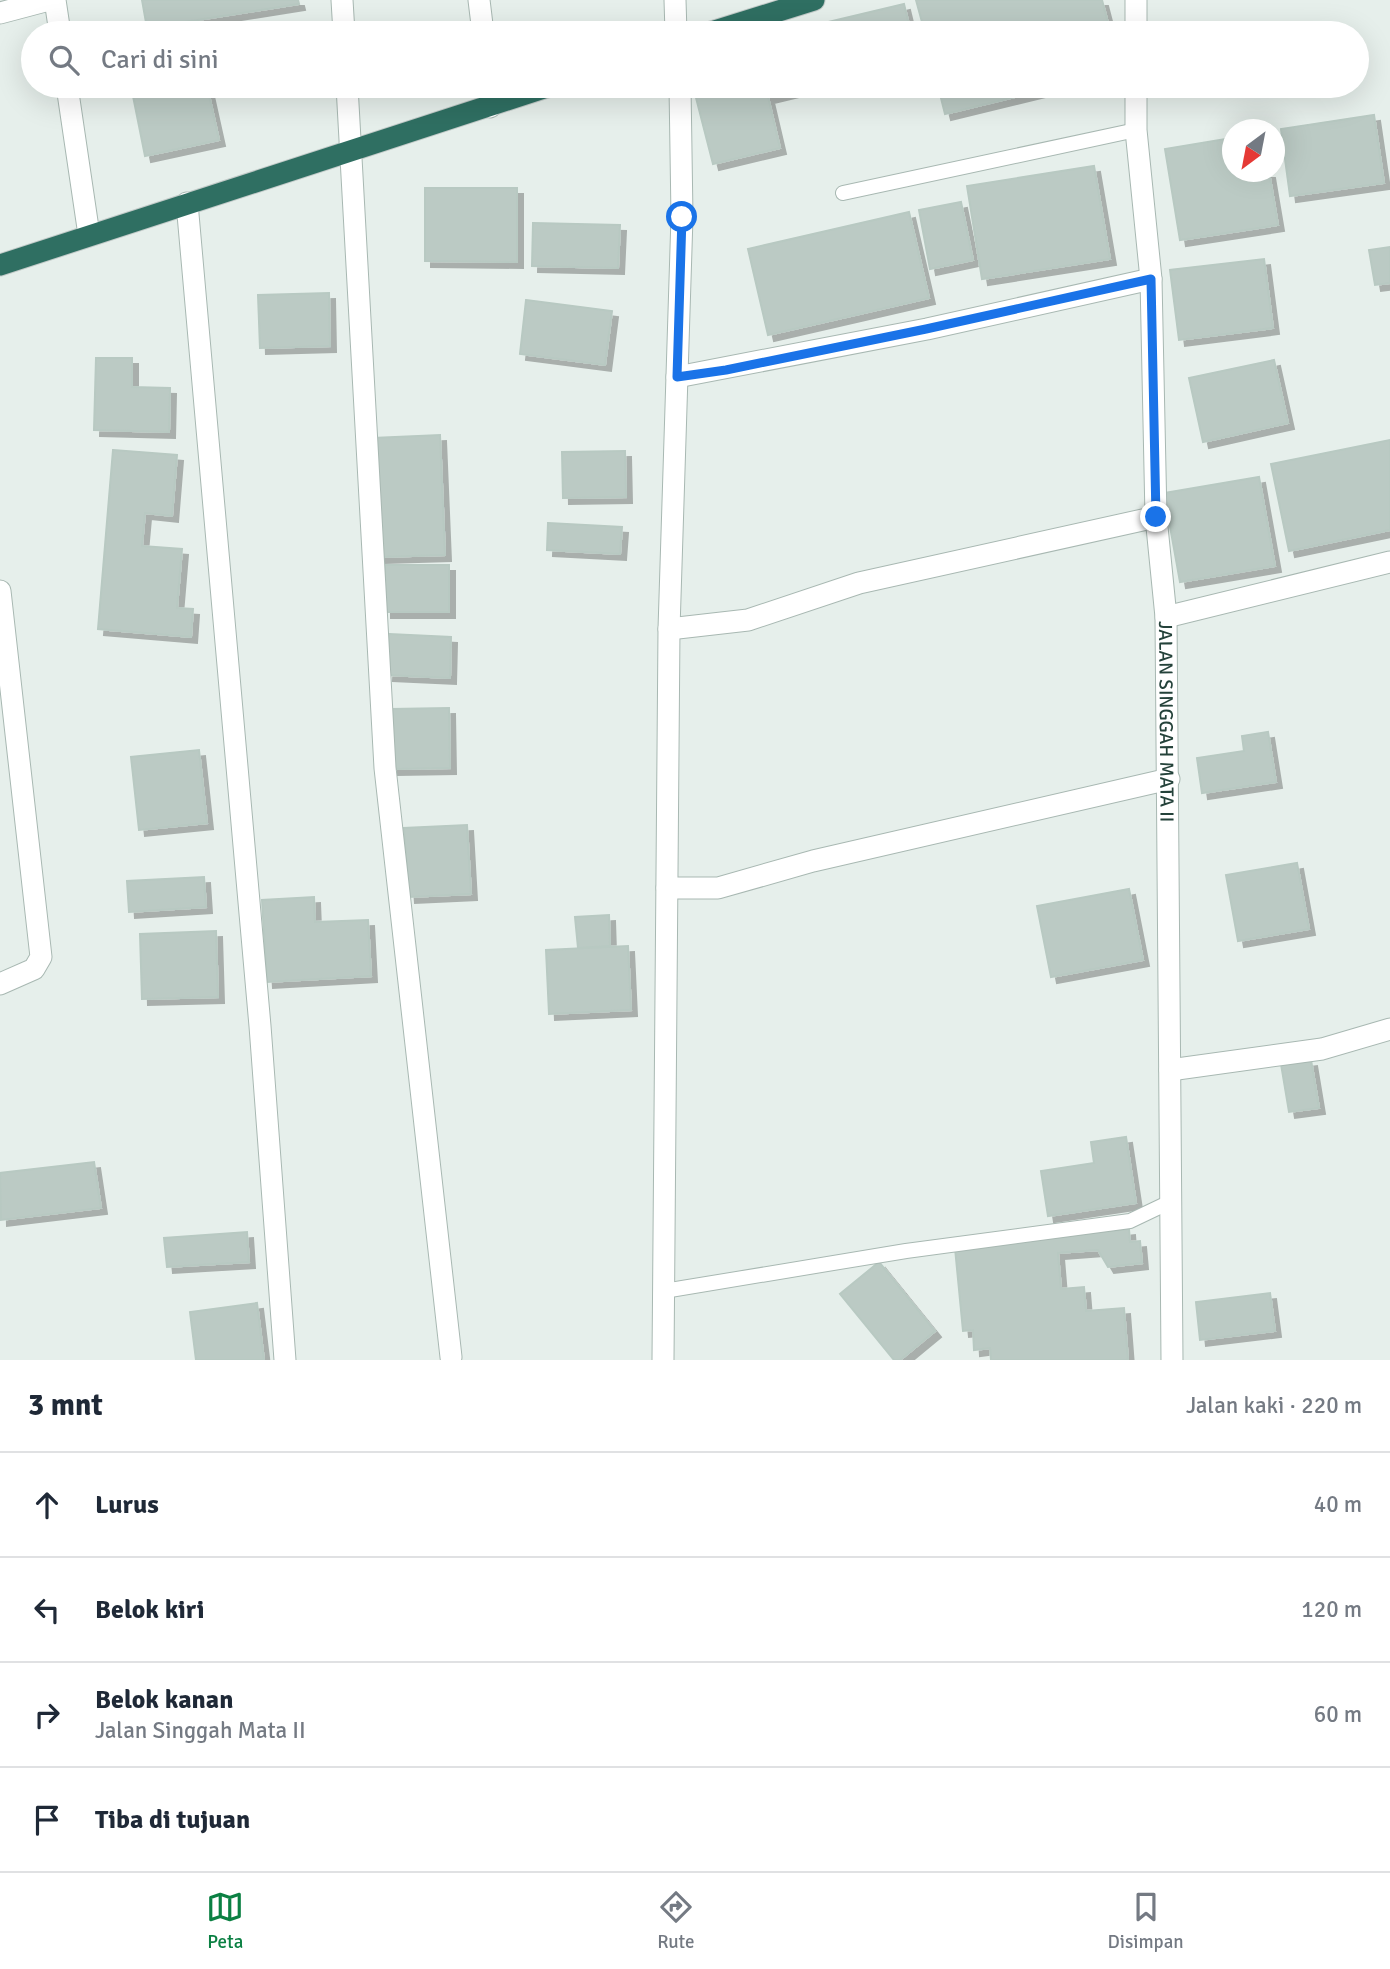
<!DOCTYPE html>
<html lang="id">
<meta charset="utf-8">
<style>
:root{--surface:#fff;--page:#f6f6f7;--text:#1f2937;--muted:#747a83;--line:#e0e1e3;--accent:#0b8043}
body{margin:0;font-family:Signika,sans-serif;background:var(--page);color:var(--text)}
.compass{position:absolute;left:1222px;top:119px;width:63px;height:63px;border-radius:50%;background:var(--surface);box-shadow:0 7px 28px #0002;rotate:212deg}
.stop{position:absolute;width:21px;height:21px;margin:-16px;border:5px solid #1a73e8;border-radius:50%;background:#fff}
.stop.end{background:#1a73e8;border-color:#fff;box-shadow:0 2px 7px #0008}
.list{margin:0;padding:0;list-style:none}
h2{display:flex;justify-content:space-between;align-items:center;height:91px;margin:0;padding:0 28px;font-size:30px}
h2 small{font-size:23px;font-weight:400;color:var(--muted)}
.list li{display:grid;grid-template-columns:46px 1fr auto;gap:21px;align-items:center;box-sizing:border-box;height:105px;padding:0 28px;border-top:2px solid var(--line)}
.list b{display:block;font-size:26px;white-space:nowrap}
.list p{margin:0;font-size:23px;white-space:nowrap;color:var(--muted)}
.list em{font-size:23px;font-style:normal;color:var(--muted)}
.icon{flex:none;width:38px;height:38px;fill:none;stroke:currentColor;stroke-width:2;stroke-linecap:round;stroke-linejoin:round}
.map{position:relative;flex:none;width:1390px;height:1360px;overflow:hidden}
.search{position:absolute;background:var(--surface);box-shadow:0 7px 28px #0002;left:21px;right:21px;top:21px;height:77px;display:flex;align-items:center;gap:18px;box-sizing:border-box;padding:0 24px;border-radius:38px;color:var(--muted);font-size:26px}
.sheet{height:511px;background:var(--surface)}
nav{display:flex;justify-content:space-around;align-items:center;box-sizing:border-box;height:98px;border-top:2px solid var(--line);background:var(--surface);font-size:19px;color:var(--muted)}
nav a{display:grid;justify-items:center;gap:4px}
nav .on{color:var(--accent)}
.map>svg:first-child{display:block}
</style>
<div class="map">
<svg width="1390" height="1360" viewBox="0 0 1390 1360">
<defs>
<filter id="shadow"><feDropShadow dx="6" dy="6" stdDeviation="0" flood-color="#0004"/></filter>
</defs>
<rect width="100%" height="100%" fill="#e6efeb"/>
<path fill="#bbcac4" stroke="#b8c9c2" stroke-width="2" filter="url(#shadow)" d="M142,0H298L299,4L147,28Z
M916,0H1102L1108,23L1078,30L1079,33H925Z
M904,4L911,33H782Z
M131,86H207L219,140L145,156Z
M693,86H814L768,97L780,148L713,164Z
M938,86H1060L945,114Z
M1374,115L1384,183L1290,196L1281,129Z
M1232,138V172H1269L1278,225L1180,240L1165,149Z
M1094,166L1110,259L982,279L967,186Z
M425,188H517V262L425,261Z
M961,202L973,260L930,269L919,210Z
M909,212L929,298L768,335L748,249Z
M533,223L620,225L618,268L532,266Z
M1390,247V283L1375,285L1369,250Z
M1264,259L1273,328L1179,340L1170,270Z
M329,293L330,346L260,348L258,295Z
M526,300L612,311L605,365L520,354Z
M96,358H132V387L170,388L169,432L94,430Z
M1274,360L1288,423L1203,442L1189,378Z
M440,435L445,555L379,557L373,438Z
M1390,440V530L1289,551L1271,464Z
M113,450L177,455L172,516L145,513L142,546L182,549L177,608L193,609L191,637L98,629Z
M625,451L626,497L563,498L562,452Z
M1259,477L1275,566L1180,582L1164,493Z
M548,523L622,527L620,554L547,550Z
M385,565H449V612H385Z
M389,634L451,637L450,678L387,675Z
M449,708L450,768L392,769L391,709Z
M1268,732L1276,782L1202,793L1197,758L1244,751L1242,736Z
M199,750L207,823L139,830L131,757Z
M467,825L471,894L409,897L404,828Z
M1297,863L1309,929L1238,941L1226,875Z
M204,877L206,907L129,912L127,881Z
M1129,889L1143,960L1051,977L1037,906Z
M314,897L315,922L368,920L371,976L267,982L262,900Z
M609,915L610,946L578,948L575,917Z
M216,931L218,997L142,999L140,934Z
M628,946L631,1010L549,1014L546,950Z
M1311,1060L1319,1108L1289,1112L1281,1064Z
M1126,1137L1136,1203L1048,1216L1041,1171L1094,1163L1091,1142Z
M94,1162L101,1208L1,1220L0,1173Z
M1129,1229L1130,1242L1140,1241L1142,1263L1108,1267L1098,1250L1058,1253L1061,1289L1084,1287L1086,1311L1124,1308L1128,1360H991L990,1348L974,1350L973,1330L963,1331L955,1248Z
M247,1232L249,1262L167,1267L164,1238Z
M879,1262L935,1331L900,1360H894L840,1294Z
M1270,1293L1275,1331L1200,1340L1196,1302Z
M257,1303L264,1360H196L190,1312Z"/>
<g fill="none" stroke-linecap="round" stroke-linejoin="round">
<g stroke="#a8b8b2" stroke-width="16">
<path id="lane" d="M843,193L1136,130
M664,1291L906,1251L1130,1221L1172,1201"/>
</g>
<g stroke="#a8b8b2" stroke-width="23">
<g id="street">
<path d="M55,0L60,33"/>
<path d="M342,0L344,33"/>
<path d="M479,0L483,33"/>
<path d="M675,0L676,33"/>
<path d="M1136,0V33"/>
<path d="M0,13L49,0"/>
<path d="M67,86L89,235"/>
<path d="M347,86L385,768L451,1357"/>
<path d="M488,86L490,107"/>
<path id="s1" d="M1136,86V130L1151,279L1156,517L1166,617L1172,1360"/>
<path d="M187,203L260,1026L285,1360"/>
<path d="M677,377L927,329L1151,279"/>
<path d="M0,591L41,957L34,969L0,984"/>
<path d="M1166,617L1390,562"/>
<path d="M669,629L748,620L859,583L1156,517"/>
<path d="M667,888H718L813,861L1169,779"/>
<path d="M1170,1070L1322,1049L1390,1029"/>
<path d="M663,1360L669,629L682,217L680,86"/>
</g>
</g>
<g stroke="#c2cac8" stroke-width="23">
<path id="highway" d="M708,33L814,0
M0,265L550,86"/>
</g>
<use href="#lane" stroke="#fff" stroke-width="14"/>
<use href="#street" stroke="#fff" stroke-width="21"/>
<use href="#highway" stroke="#2f6f62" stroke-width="21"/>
</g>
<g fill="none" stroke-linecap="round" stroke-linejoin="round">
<path stroke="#1a73e8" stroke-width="9" d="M682,217L677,377L726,370L926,329L1151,279L1156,517"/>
</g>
<g text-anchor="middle" stroke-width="5" stroke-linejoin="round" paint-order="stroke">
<g font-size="19" fill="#24423a" stroke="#f7fbf9">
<text dy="7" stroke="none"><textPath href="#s1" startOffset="637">JALAN SINGGAH MATA II</textPath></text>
</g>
</g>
</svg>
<svg class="compass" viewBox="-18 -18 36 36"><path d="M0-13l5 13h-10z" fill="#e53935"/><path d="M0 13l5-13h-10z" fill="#747a83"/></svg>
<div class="stop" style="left:682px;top:217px"></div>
<div class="stop end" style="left:1156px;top:517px"></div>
<div class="search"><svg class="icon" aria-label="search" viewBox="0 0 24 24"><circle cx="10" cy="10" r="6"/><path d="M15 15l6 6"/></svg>Cari di sini</div>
</div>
<section class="sheet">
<h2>3 mnt<small>Jalan kaki · 220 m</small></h2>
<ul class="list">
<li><svg class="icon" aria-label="ahead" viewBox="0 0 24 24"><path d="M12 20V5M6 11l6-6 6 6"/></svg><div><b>Lurus</b></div><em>40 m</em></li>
<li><svg class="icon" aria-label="left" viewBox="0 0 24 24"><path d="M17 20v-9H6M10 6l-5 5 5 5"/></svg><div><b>Belok kiri</b></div><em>120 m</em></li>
<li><svg class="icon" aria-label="right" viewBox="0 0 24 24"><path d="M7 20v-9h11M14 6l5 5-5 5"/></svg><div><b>Belok kanan</b><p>Jalan Singgah Mata II</p></div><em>60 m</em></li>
<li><svg class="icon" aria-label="arrive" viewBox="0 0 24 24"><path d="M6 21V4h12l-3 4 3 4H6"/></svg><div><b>Tiba di tujuan</b></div></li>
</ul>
</section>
<nav>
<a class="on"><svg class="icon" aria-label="map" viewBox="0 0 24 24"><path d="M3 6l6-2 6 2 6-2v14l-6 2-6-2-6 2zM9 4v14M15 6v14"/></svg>Peta</a>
<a><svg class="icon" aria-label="directions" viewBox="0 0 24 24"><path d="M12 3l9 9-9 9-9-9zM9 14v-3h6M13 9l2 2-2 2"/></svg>Rute</a>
<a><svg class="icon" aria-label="saved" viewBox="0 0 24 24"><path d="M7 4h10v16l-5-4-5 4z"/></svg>Disimpan</a>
</nav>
